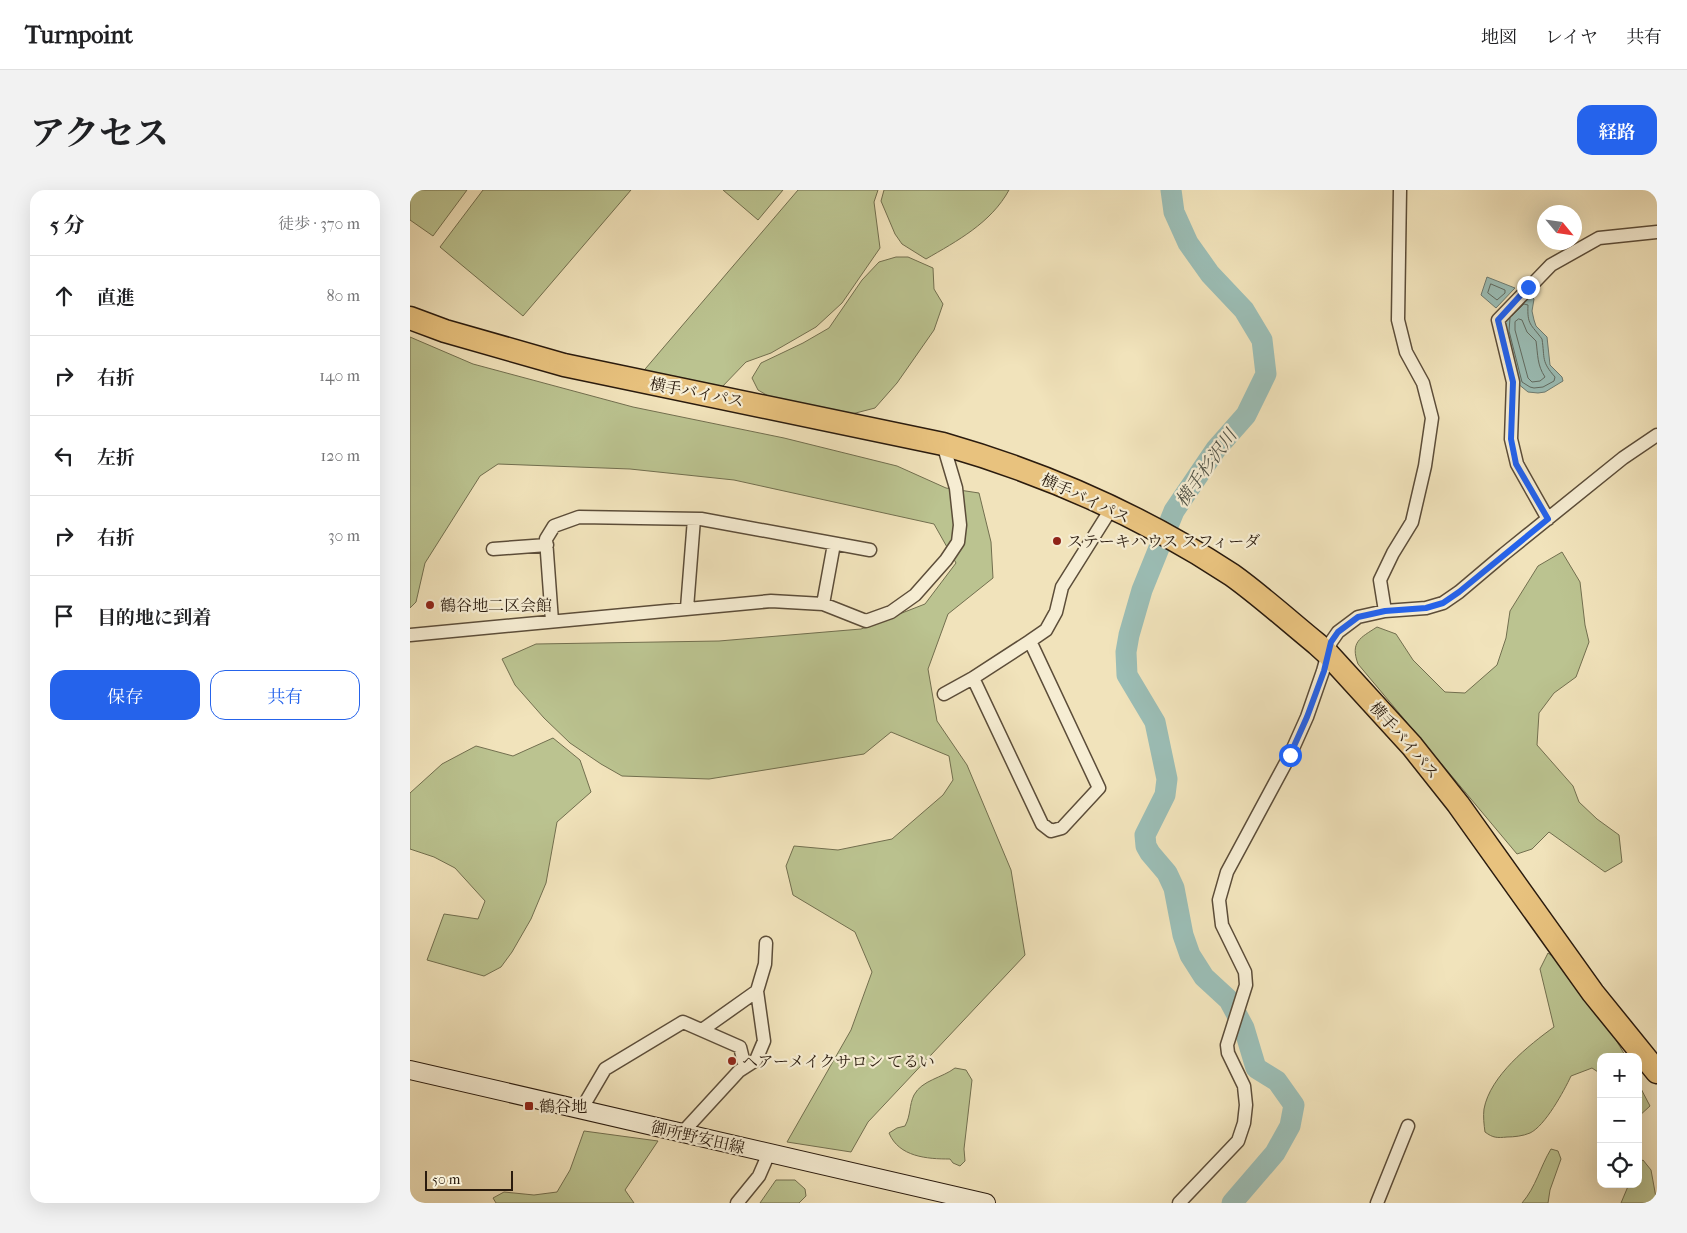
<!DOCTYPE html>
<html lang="ja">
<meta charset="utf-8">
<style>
:root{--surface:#fff;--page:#f2f2f2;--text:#202124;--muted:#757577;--line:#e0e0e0;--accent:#2563eb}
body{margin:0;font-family:"IM FELL French Canon","Noto Serif JP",serif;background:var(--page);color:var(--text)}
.controls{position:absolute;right:15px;bottom:15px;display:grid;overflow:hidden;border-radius:10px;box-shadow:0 5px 20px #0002}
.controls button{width:45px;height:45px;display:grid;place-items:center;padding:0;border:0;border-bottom:1px solid var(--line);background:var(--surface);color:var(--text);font:25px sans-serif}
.compass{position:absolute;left:1127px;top:15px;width:45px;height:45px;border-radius:50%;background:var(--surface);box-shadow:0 5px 20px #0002;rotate:119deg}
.scale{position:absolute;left:15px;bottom:12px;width:88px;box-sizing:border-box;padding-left:5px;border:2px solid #2a1b0e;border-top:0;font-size:14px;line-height:18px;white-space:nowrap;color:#2a1b0e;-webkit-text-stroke:4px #f6edd3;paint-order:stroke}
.stop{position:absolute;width:15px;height:15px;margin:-11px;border:4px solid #2563eb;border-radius:50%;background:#fff}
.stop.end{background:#2563eb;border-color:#fff;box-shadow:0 1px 5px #0008}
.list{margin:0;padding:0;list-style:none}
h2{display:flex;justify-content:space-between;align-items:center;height:65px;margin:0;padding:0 20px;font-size:21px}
h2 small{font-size:16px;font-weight:400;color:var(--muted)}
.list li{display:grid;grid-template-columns:32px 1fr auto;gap:15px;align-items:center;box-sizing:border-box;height:80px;padding:0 20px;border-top:1px solid var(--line)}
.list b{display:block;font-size:19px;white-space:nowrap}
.list em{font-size:16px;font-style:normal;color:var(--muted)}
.actions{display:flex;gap:10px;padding:15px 20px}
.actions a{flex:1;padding:11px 0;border:1px solid var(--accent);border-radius:15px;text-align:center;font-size:18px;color:var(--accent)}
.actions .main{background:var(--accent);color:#fff}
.icon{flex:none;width:28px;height:28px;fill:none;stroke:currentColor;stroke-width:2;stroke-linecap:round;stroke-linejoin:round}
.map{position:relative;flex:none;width:1247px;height:1013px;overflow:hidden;border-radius:15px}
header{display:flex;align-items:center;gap:30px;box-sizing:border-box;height:70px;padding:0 25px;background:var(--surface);border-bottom:1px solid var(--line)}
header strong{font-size:24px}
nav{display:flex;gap:28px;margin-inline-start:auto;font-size:18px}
.intro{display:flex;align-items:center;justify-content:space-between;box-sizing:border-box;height:120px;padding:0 30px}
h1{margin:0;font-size:35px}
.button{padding:12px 22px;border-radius:15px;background:var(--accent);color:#fff;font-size:18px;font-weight:700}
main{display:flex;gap:30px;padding:0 30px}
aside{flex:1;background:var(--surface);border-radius:15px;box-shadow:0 5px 20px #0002}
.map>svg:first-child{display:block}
</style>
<header>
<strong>Turnpoint</strong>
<nav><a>地図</a><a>レイヤ</a><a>共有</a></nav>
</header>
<div class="intro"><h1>アクセス</h1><a class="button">経路</a></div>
<main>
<aside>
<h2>5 分<small>徒歩 · 370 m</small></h2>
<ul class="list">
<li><svg class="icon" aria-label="ahead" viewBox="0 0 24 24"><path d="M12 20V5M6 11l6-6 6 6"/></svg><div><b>直進</b></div><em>80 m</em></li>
<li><svg class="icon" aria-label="right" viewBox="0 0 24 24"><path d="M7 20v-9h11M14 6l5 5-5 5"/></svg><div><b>右折</b></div><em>140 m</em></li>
<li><svg class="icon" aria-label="left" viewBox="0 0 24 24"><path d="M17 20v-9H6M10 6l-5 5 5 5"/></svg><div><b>左折</b></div><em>120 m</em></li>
<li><svg class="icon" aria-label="right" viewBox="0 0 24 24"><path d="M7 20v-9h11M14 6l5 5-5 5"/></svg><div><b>右折</b></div><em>30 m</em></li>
<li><svg class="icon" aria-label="arrive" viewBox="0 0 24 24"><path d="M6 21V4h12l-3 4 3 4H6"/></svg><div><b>目的地に到着</b></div></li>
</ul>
<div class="actions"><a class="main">保存</a><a>共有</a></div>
</aside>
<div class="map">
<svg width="1247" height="1013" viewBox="0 0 1247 1013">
<rect width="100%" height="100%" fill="#f1e3bb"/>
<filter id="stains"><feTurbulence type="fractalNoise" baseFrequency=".004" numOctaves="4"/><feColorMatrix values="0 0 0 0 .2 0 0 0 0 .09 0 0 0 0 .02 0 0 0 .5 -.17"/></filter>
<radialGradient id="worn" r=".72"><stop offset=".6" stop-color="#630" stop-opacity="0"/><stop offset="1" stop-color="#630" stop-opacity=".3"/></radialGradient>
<path fill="#bbc390" stroke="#726f4f" d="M0,0H57L23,46L0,30Z
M73,0H221L113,126L30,57Z
M313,0H373L348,30Z
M388,0H468L464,12L470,58L432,113L406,137L361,163L336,172L310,199L230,185Z
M474,0H599C581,33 547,51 516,69L492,54L485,44L471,11Z
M486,67H498L523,78L524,99L533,114L524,140L487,193L465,218L438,225L367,211L348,200L342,188L351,173L393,153L419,138L452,90L469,72Z
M0,147L63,174L223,217L374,248L487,276L536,298L569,303L581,352L583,388L538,424L518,479L527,531L557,575L601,680L615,765L458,932L441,962L377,952L441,840L462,782L445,742L383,705L376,676L384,656L428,660L482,649L533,605L543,590L539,566L481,542L454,564L299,589L212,586L191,574L160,553L134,528L105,495L92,469L126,454L309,451L451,439L515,414L546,373L524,334L324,290L220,279L88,274L70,286L15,373L6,412L0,418Z
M1152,362L1170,392L1175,435L1179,452L1166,487L1144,503L1129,523L1127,555L1163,596L1169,612L1187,629L1209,645L1212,672L1195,682L1139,642L1122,659L1107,664L948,474C940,452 950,448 967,437L986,444L1003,470L1035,502L1055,503L1087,475L1096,448L1100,421L1128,376Z
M143,548L170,570L181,602L147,632L136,693L121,729L102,762L91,777L74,786L17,770L34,724L68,729L75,711L45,678L24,667L0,659V603L32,574L66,556L103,566Z
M1138,763L1145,768L1202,843L1216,867H1191V884L1182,878L1161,886C1154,901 1135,936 1120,943C1113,946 1104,947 1097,947C1087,948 1083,948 1075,942C1074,935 1073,926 1074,919C1080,886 1119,855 1144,837L1130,779Z
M545,878L556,880L562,890L554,959L555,971L550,976L543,973L540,969C517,969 489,967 479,943L487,938L495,936C501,925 499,915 504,905C512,890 532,888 545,878Z
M1228,893L1240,916L1228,927Z
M174,941L248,951L215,1000L224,1013H86L83,1008L94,1002L124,1005L147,1002L160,980Z
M1141,959L1148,961L1151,969L1140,1000L1138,1013H1112C1126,997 1130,977 1141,959Z
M1233,970L1241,980L1247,1013H1211L1219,994H1228V973Z
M366,990H385L395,999L396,1006L389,1013H350Z"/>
<path fill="#9bbdb5" stroke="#6e7c72" d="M1077,87L1105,98L1086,118L1071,105Z
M1119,104L1124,109L1122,121L1124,130L1126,136L1137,147L1140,175L1152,187L1153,191L1135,202L1128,203L1118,202L1107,193L1094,136L1096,125Z"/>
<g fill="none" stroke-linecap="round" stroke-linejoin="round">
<path stroke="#626c62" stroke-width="1" d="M1081,94L1095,100V103L1087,110L1078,103Z
M1100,128L1099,141L1112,192L1120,197L1124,198L1133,197L1144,191L1145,187C1131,171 1135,169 1132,149C1121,134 1117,135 1118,115L1114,114L1102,126
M1109,129L1112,130L1117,142L1126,151C1128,165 1127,175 1135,187L1130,191L1122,192L1118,188L1105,140V132Z"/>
<path stroke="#9bbdb5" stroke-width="21" d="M761,0L764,22L778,53L800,84L834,120L852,150L856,184L836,225L806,259L764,321L732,400L719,445L716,462L717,485L745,532L757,589L755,605L735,645L736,656L740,663L757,683L764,698L773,745L780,765L794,787L819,810L834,838L846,878L867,891L884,915L880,936L865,963L822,1013"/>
<g stroke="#5c4d39" stroke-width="15">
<path id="street" d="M1138,329L1107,274L1101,249L1103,192L1088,130L1141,75L1189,48L1247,42
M83,359L137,355
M413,414L424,354
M277,418L284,329
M975,421L970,390L983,363L1002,332L1015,276L1022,228L1013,193L996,162L988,130L990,0
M142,431L136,349L144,336L169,327L291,329L460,360
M0,445L361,411L413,414L456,431L481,422L505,405L536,370L548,352L550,335L546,298L533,254
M563,488L632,634L641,641L652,638L689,598L620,451L636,440L646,422L652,397L701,319
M534,504L563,488L620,451
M292,840L347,801L355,774L356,753
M171,920L195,879L273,832L330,857L335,877
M272,943L329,881L346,870L354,851L347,801
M327,1013L349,986L359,963
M769,1013L828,951L834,933L836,915L834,896L818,863L817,855L836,795L835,782L812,735L809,710L817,682L880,565L897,527L913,481L921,452L928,442L948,427L975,421L1016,418L1033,413L1049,402L1094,364L1213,268L1247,245
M967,1013L998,936"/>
</g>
<g stroke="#2a1b0e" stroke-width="20">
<path id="secondary" d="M0,880L576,1013"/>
</g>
<g stroke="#2a1b0e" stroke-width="25">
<path id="highway" d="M0,128L35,141L154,175L533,254C634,283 734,327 822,385C850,405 880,432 907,454L918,464L1002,556L1048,614L1183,803L1247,882"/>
</g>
<use href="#street" stroke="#f6edd3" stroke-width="12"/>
<use href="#secondary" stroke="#f6edd3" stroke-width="18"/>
<use href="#highway" stroke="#e8c27e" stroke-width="22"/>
</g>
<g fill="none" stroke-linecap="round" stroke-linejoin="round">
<path stroke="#2563eb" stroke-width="6" d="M880,565L897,527L914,481L921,452L928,442L948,427L975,421L1016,418L1033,413L1049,402L1138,329L1106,274L1101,249L1103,192L1088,130L1118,97"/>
</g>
<g fill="#8f2418" stroke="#f6edd3" stroke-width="2">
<circle cx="647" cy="351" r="5"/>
<circle cx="20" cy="415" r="5"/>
<circle cx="322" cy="871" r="5"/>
<rect x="114" y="911" width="10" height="10" rx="2.5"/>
</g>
<g text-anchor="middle" stroke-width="4.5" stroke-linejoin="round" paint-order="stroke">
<g font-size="16" fill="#2a1b0e" stroke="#f6edd3">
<text transform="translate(287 202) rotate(11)" y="6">横手バイパス</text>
<text transform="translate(676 308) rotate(25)" y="6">横手バイパス</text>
<text transform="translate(995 550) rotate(49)" y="6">横手バイパス</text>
<text transform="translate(288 947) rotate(13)" y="6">御所野安田線</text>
</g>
<g font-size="16" fill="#2a1b0e" stroke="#f6edd3" text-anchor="start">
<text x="657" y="357">ステーキハウス スフィーダ</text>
<text x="30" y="421">鶴谷地二区会館</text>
<text x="332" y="877">ヘアーメイクサロン てるい</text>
<text x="129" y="922">鶴谷地</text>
</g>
<g font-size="18" font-style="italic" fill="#525448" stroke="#f6edd3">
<text transform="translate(796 278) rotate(-54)" y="6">横手杉沢川</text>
</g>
</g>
<rect width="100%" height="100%" filter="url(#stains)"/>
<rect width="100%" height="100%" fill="url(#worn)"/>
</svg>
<div class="controls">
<button>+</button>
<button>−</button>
<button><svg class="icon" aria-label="locate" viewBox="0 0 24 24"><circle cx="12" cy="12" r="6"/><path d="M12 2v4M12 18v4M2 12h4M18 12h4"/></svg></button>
</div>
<svg class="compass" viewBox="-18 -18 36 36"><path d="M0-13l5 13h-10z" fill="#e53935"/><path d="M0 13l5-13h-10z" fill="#757577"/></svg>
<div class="scale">50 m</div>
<div class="stop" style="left:880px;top:565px"></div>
<div class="stop end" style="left:1118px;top:97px"></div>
</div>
</main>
